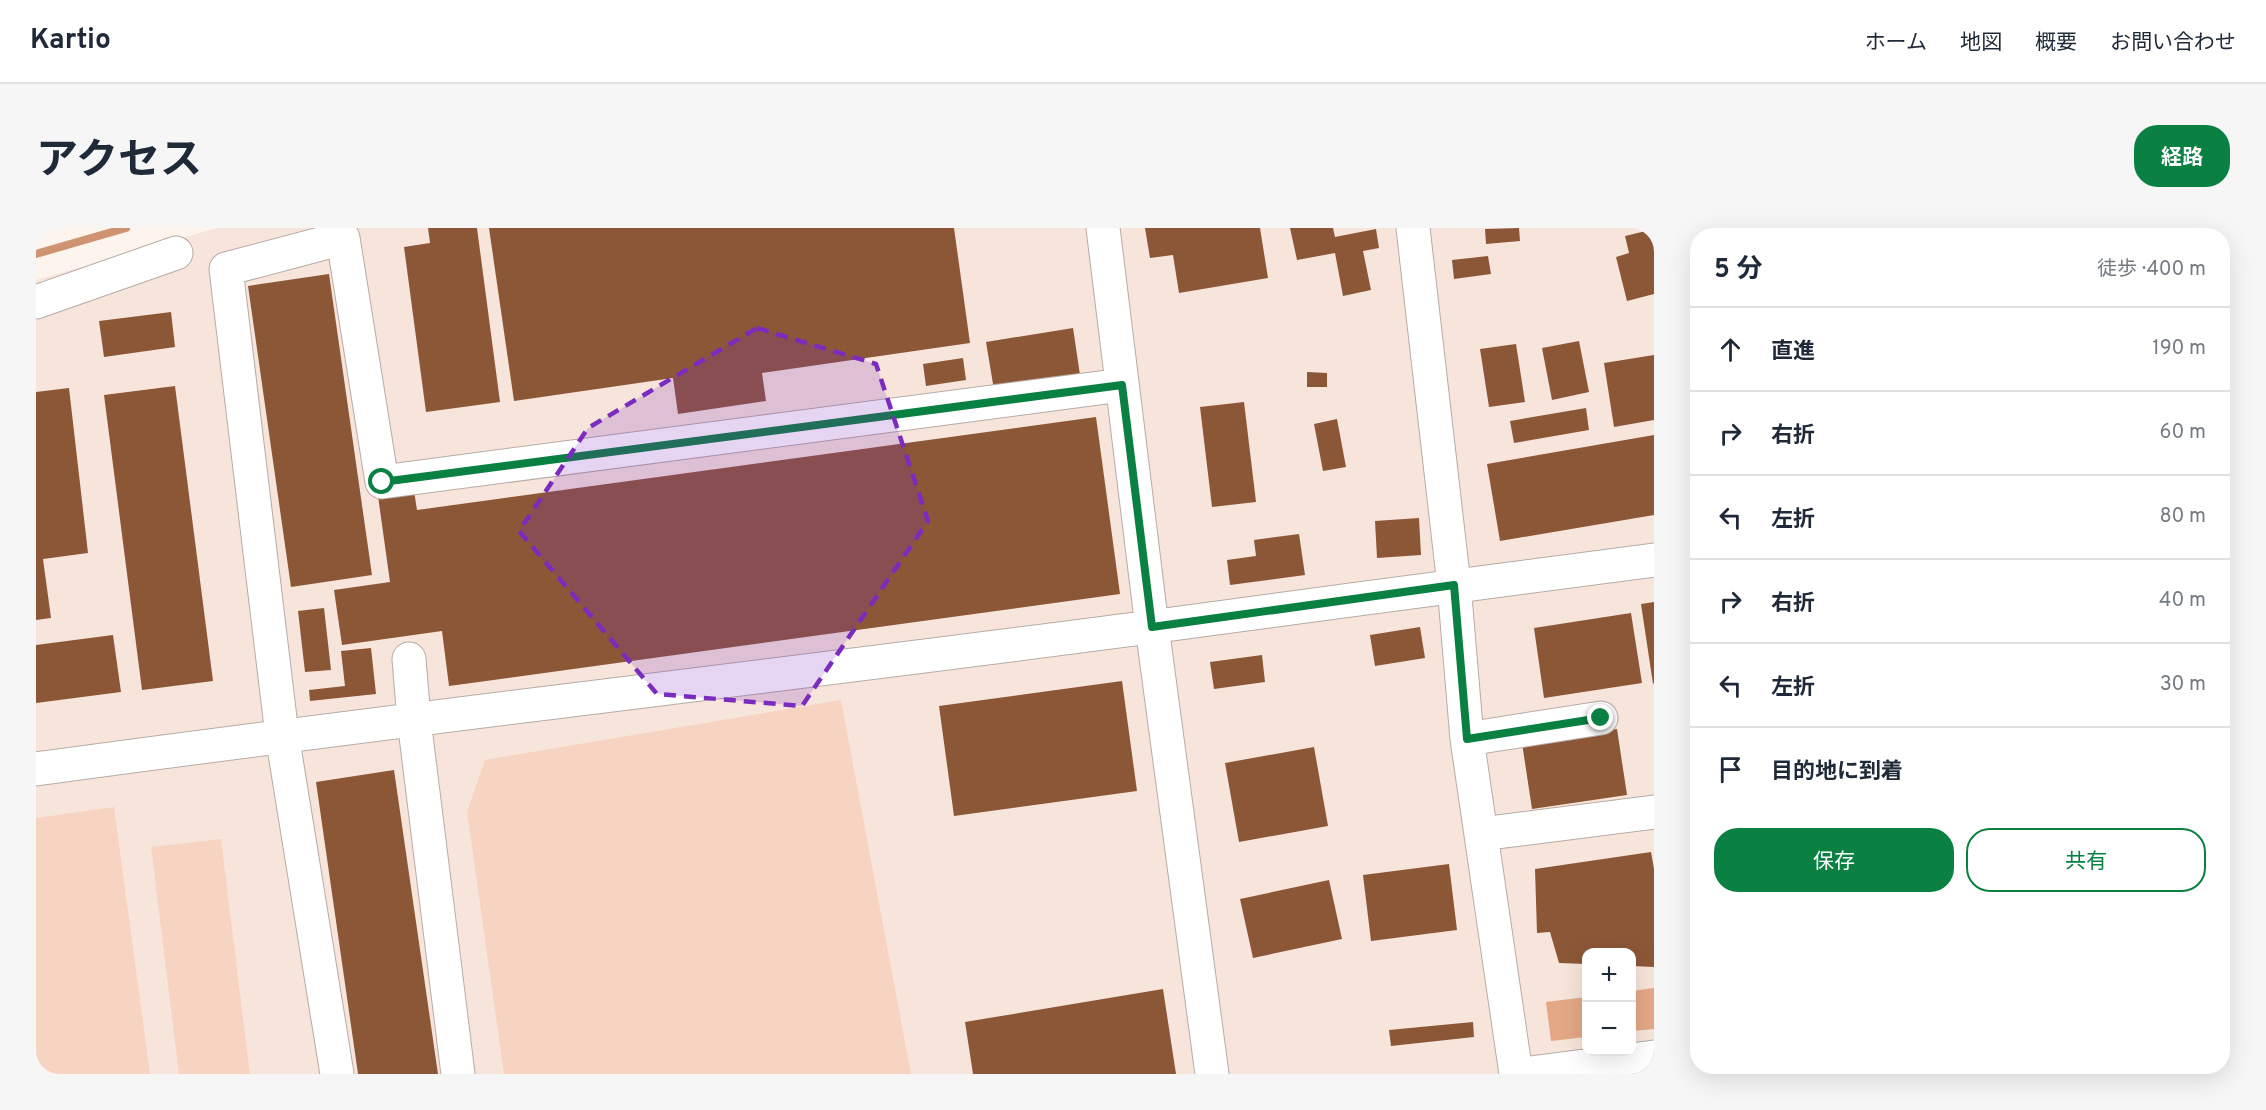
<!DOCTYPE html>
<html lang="ja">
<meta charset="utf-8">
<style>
:root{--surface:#fff;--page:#f6f6f7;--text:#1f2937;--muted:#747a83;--line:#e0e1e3;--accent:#0b8043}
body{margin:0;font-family:Overpass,"Noto Sans JP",sans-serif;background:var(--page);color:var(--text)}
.controls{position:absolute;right:18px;bottom:18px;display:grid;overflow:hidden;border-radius:12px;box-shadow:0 6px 24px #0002}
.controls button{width:54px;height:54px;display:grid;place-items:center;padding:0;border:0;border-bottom:2px solid var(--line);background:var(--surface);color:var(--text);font:30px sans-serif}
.stop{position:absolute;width:18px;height:18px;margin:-14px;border:4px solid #0b8043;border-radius:50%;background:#fff}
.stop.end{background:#0b8043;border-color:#fff;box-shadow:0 2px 6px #0008}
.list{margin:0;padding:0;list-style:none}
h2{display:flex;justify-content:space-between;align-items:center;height:78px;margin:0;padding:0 24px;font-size:26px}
h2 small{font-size:20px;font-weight:400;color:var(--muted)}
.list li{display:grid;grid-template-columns:39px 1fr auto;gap:18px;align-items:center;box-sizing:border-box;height:84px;padding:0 24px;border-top:2px solid var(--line)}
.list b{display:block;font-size:22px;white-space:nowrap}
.list em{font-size:20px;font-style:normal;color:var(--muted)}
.actions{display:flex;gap:12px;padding:18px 24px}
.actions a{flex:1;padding:14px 0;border:2px solid var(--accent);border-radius:24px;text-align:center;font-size:21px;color:var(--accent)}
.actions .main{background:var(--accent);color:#fff}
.icon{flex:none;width:33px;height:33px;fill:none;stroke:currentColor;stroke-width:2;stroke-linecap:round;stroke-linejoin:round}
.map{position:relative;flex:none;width:1618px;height:846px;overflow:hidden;border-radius:24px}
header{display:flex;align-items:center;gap:36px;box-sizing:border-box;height:84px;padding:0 30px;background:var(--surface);border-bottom:2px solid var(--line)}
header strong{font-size:28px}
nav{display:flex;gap:33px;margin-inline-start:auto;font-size:21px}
.intro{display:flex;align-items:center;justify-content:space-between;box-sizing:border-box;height:144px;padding:0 36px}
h1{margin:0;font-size:42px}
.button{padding:15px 27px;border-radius:24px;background:var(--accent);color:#fff;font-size:21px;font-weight:700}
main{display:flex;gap:36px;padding:0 36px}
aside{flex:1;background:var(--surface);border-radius:24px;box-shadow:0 6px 24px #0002}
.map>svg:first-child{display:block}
</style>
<header>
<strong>Kartio</strong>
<nav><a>ホーム</a><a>地図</a><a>概要</a><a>お問い合わせ</a></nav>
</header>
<div class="intro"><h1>アクセス</h1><a class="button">経路</a></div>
<main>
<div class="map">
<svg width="1618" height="846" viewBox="0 0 1618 846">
<rect width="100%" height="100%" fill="#fef4ee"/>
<path fill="#f7e5db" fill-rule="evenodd" d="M181,0H1618V846H0V52ZM1550,724H1596V824H1550Z"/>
<path fill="#f7d4c1" d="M805,472L875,846H468L431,584L449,532Z
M78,579L114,846H0V590Z
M185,611L214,846H143L115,619Z"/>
<path fill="#e4a887" d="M1618,760V801L1596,803V763Z
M1550,769V809L1515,813L1510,774Z"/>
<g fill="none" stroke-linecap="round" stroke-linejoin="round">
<path stroke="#ce9472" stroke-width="8" d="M0,26L90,0"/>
</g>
<path fill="#8c5737" d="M392,0H441L464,174L390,184L368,19L394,15Z
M453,0H918L934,115L726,145L730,173L642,186L637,150L478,173Z
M1109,0H1224L1232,50L1143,65L1137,27L1114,30Z
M1254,0H1297L1299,9L1340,1L1343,20L1327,23L1335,62L1307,68L1299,25L1261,32Z
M1483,0L1484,13L1450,16L1449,1Z
M1618,1V66L1591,73L1580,29L1593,25L1589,8Z
M1452,28L1455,46L1418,51L1416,32Z
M293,46L336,347L255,359L212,58Z
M135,84L139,119L68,129L63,93Z
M1037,100L1044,147L958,162L950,114Z
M1543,113L1553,164L1516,172L1506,120Z
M1480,116L1489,174L1453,179L1444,121Z
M1618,127V192L1578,199L1568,135Z
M927,130L930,152L890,158L887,136Z
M1271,144L1291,145V159H1271Z
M139,158L177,453L106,462L68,167Z
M33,160L52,325L7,331L15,390L0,392V164Z
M1208,174L1220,274L1176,279L1164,179Z
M1550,180L1553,202L1478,215L1474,193Z
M1060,189L1084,366L413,458L406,403L306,417L298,362L354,354L342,268L378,263L381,282Z
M1301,191L1310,239L1287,243L1278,196Z
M1618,207V287L1464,313L1451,236Z
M1383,290L1385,327L1341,330L1339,293Z
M1263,306L1269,347L1194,357L1191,332L1220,328L1218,312Z
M1618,374V455L1617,456L1605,376Z
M288,380L295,442L269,444L262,383Z
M1595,385L1606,455L1508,470L1498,400Z
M1384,399L1389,430L1339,438L1334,407Z
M77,407L85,464L0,475V417Z
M335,420L340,466L274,473L273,462L309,458L305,423Z
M1226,427L1229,454L1178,461L1174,434Z
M1086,453L1101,563L918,588L903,478Z
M1581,501L1591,567L1496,581L1486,515Z
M1278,519L1292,598L1203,614L1189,535Z
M358,542L402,846H322L280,554Z
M1615,624L1618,641V739L1596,738V724H1550V736L1523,735L1514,704L1501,705L1499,641Z
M1413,636L1421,702L1335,713L1327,647Z
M1293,652L1306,711L1217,730L1204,671Z
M1127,761L1140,846H937L929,794Z
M1437,794L1438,809L1355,818L1353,802Z"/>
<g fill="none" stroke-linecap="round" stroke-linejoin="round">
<g stroke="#b6aca7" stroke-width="35">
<path id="minor" d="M1067,0L1116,399L1176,846
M1377,0L1418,357L1431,511L1480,846
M0,74L140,25
M373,431L378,492L422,846
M1431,511L1565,490
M0,541C371,490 743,448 1114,399C1282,377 1450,353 1618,332
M1445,606L1618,584
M301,846L246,507L190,41L307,10L346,254L1086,157
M1488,846L1618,829"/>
</g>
<use href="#minor" stroke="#fff" stroke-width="33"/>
</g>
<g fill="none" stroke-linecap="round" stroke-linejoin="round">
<path stroke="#0b8043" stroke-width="8" d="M346,254L1086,157L1116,399L1418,357L1431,511L1565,490"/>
</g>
<path fill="#7b2cbf" fill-opacity="0.2" stroke="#7b2cbf" stroke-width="4.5" stroke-dasharray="12 8" stroke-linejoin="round" d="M721,100L840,136L892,293L766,478L621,466L483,303L552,200Z"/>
</svg>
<div class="controls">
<button>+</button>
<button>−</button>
</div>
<div class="stop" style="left:346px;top:254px"></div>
<div class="stop end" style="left:1565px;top:490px"></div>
</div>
<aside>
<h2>5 分<small>徒歩 · 400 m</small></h2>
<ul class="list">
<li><svg class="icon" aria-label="ahead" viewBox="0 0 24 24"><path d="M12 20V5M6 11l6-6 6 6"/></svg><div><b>直進</b></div><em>190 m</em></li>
<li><svg class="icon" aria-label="right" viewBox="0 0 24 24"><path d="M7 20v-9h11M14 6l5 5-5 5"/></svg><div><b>右折</b></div><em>60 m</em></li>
<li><svg class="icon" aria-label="left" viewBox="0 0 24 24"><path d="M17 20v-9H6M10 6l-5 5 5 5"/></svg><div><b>左折</b></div><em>80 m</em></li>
<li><svg class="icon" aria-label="right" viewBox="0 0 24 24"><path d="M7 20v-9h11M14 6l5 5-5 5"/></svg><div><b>右折</b></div><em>40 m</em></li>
<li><svg class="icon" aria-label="left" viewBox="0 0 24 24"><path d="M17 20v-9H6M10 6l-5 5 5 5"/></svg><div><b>左折</b></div><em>30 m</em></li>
<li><svg class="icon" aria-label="arrive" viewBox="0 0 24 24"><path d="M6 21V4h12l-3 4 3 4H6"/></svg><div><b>目的地に到着</b></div></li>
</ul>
<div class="actions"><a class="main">保存</a><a>共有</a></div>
</aside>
</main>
